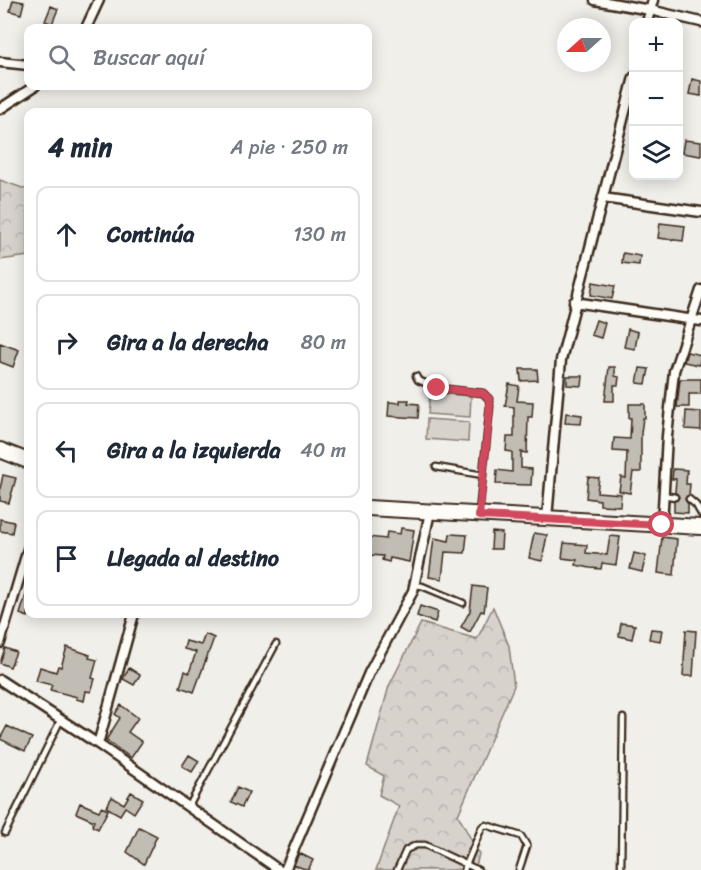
<!DOCTYPE html>
<html lang="es">
<meta charset="utf-8">
<style>
:root{--surface:#fff;--page:#f2f2f3;--text:#1f2937;--muted:#747a83;--line:#e0e1e3}
body{margin:0;font-family:Sriracha,sans-serif;background:var(--page);color:var(--text)}
.controls{position:absolute;right:18px;top:18px;display:grid;overflow:hidden;border-radius:12px;box-shadow:0 3px 15px #0003}
.controls button{width:54px;height:54px;display:grid;place-items:center;padding:0;border:0;border-bottom:2px solid var(--line);background:var(--surface);color:var(--text);font:30px sans-serif}
.compass{position:absolute;left:557px;top:18px;width:54px;height:54px;border-radius:50%;background:var(--surface);box-shadow:0 3px 15px #0003;rotate:249deg}
.stop{position:absolute;width:18px;height:18px;margin:-14px;border:4px solid #d1495b;border-radius:50%;background:#fff}
.stop.end{background:#d1495b;border-color:#fff;box-shadow:0 2px 6px #0008}
.list{margin:0;padding:0;list-style:none}
h2{display:flex;justify-content:space-between;align-items:center;height:78px;margin:0;padding:0 24px;font-size:26px}
h2 small{font-size:20px;font-weight:400;color:var(--muted)}
.list li{display:grid;grid-template-columns:39px 1fr auto;gap:18px;align-items:center;box-sizing:border-box;height:96px;margin:0 12px 12px;padding:0 12px;border:2px solid var(--line);border-radius:12px}
.list b{display:block;font-size:22px;white-space:nowrap}
.list em{font-size:20px;font-style:normal;color:var(--muted)}
.icon{flex:none;width:33px;height:33px;fill:none;stroke:currentColor;stroke-width:2;stroke-linecap:round;stroke-linejoin:round}
.map{position:relative;flex:none;width:701px;height:870px;overflow:hidden}
.search{position:absolute;background:var(--surface);box-shadow:0 3px 15px #0003;left:24px;top:24px;width:348px;height:66px;display:flex;align-items:center;gap:15px;box-sizing:border-box;padding:0 21px;border-radius:12px;color:var(--muted);font-size:22px}
.panel{position:absolute;background:var(--surface);box-shadow:0 3px 15px #0003;left:24px;top:108px;width:348px;height:510px;border-radius:12px}
.map>svg:first-child{display:block}
</style>
<div class="map">
<svg width="701" height="870" viewBox="0 0 701 870">
<defs>
<pattern id="forest-crowns" width="20" height="18" patternUnits="userSpaceOnUse" patternTransform="scale(1.5)"><rect width="20" height="18" fill="#d7d2cc"/><path d="M2 6a3 3 0 1 1 6 0M12 15a3 3 0 1 1 6 0" fill="none" stroke="#b9b4af"/></pattern>
</defs>
<rect width="100%" height="100%" fill="#f1efea"/>
<filter id="ink" filterUnits="userSpaceOnUse"><feTurbulence type="fractalNoise" baseFrequency=".0167" numOctaves="2"/><feDisplacementMap in="SourceGraphic" scale="12" xChannelSelector="R" yChannelSelector="G"/><feConvolveMatrix kernelMatrix="1 2 1 2 8 2 1 2 1" color-interpolation-filters="sRGB"/></filter>
<g filter="url(#ink)">
<path fill="#d7d2cc" stroke="#897e75" stroke-width="1.5" d="M430,393L471,396L470,417L428,414Z
M427,419L469,422L468,442L426,439Z"/>
<path fill="url(#forest-crowns)" stroke="#897e75" stroke-width="1.5" d="M0,180L28,190V256L0,260Z
M493,607L509,646L514,686L458,815L479,854L475,870H376L399,806L379,795L384,776L367,766L389,686L421,623L477,639Z"/>
<path fill="#c1bcb4" stroke="#3b2a1e" stroke-width="1.5" d="M13,0L24,2L21,14L10,11Z
M51,6L58,9L52,24L45,21Z
M692,79L701,81V96L689,94Z
M684,140L701,142V156L682,153Z
M660,223L685,226L683,241L658,238Z
M623,253L640,256L639,265L622,263Z
M593,282L615,286L612,299L591,295Z
M596,320L605,323L601,338L591,335Z
M628,329L638,332L635,349L624,347Z
M0,343L19,350L13,367L0,362Z
M687,352L701,355L699,365L684,362Z
M609,367H615V376L619,377L618,385H614V401H605Z
M640,368L649,369L646,384L637,383Z
M520,369H537L538,380L521,381Z
M567,376H583L582,386L567,385Z
M680,379H701V394H689V407H677Z
M509,384L519,386L517,401L533,402L532,417H528L527,453L521,452V468L532,469L531,485L496,484L497,470L512,472V452L506,451L507,437H514V407L505,406Z
M400,400H409L408,403L419,404L418,418L388,416L389,402L400,403Z
M629,404H645V418H643L641,433V472H633L630,493L619,491L621,477L626,478L627,452L613,451L614,438L630,439L631,418H629Z
M686,411L701,412V430L685,429Z
M566,413L582,415L581,424L565,423Z
M673,469L687,470L686,484H690L689,495L685,499L688,504V513L674,512V501L679,497L675,492L676,479H672Z
M3,475L16,478L9,503L0,501V489Z
M588,477L599,478L597,492L621,494L620,506L600,505V500L586,498Z
M0,519L14,522L12,533L0,531Z
M401,528L414,530L409,562L390,558L389,562L382,560L383,556L368,555V537L386,539L387,532L400,534Z
M492,532L502,533L501,549H491Z
M534,533L547,535L542,561L529,558Z
M450,534L467,535L465,553L445,552L442,579L429,577L434,538L449,541Z
M610,536L620,537L616,565L602,563L601,569L590,568L576,565L577,560L562,558L564,543L587,545L586,553L607,555Z
M662,537L677,539L674,575L658,573Z
M634,553L646,556L642,572L630,569Z
M473,586L487,588L484,612L481,611L470,632L461,627L470,611Z
M27,592H28V617L20,614Z
M420,606L438,612L435,622L417,616Z
M621,623L635,625L632,639L619,636Z
M651,629L662,630L660,641L649,639Z
M686,630L696,631L693,676H683Z
M205,634L214,638L194,692L180,687L185,671L189,673L196,652L184,649L186,641L201,645Z
M67,647L90,655L89,658L97,660L92,678L95,679L91,692L86,691L84,701L76,699L77,697L50,690L52,685L36,681L40,667L56,672L58,666L61,667Z
M5,648L16,652L10,667L0,663Z
M129,668L140,675L134,685L123,679Z
M121,705L138,718L128,732L142,742L131,758L106,740L120,718L115,714Z
M7,726L32,738L25,751L0,739Z
M189,755L199,761L192,772L182,766Z
M238,787L249,792L242,807L231,802Z
M131,792L143,799L134,813L125,807L120,815L106,807L112,797L124,804Z
M80,803L99,811L101,807L108,810L98,829L92,826L94,821L76,813Z
M139,827L157,836L144,864L127,852Z
M299,853L313,860L308,870L294,865Z"/>
<g fill="none" stroke-linecap="round" stroke-linejoin="round">
<g stroke="#3b2a1e" stroke-width="9">
<path id="lane" d="M416,376L418,380L437,388L483,393L489,399L490,406L479,513
M436,467L483,475
M663,495L675,497
M689,499L696,505L701,514
M415,585L422,586L463,603
M188,808L276,644
M5,833L61,719
M397,870L406,850L416,845H425L478,870
M464,870L482,827L486,825L521,836L527,846L519,870
M621,870L623,718"/>
</g>
<g stroke="#3b2a1e" stroke-width="13">
<path id="street" d="M595,0L650,10L701,22
M647,22L653,0
M86,28L99,0
M0,62L28,65
M0,109L35,86
M603,198L701,212
M574,302L701,321
M547,518L561,360L634,77
M662,525L667,436L674,371L701,290
M0,643L28,549
M0,680L98,744L279,870
M98,744L134,614
M285,870L369,673L413,591L430,512"/>
</g>
<g stroke="#3b2a1e" stroke-width="18">
<path id="primary" d="M0,450L28,461
M368,508L701,527"/>
</g>
<use href="#lane" stroke="#fdfcf7" stroke-width="4.5"/>
<use href="#street" stroke="#fdfcf7" stroke-width="8"/>
<use href="#primary" stroke="#fdfcf7" stroke-width="14"/>
</g>
</g>
<g fill="none" stroke-linecap="round" stroke-linejoin="round" filter="url(#ink)">
<path stroke="#d1495b" stroke-width="8" d="M437,388L483,393L489,399L490,406L479,516L662,525"/>
</g>
</svg>
<div class="controls">
<button>+</button>
<button>−</button>
<button><svg class="icon" aria-label="layers" viewBox="0 0 24 24"><path d="M12 4l9 5-9 5-9-5zM3 14l9 5 9-5"/></svg></button>
</div>
<svg class="compass" viewBox="-18 -18 36 36"><path d="M0-13l5 13h-10z" fill="#e53935"/><path d="M0 13l5-13h-10z" fill="#747a83"/></svg>
<div class="stop" style="left:662px;top:525px"></div>
<div class="stop end" style="left:437px;top:388px"></div>
<div class="search"><svg class="icon" aria-label="search" viewBox="0 0 24 24"><circle cx="10" cy="10" r="6"/><path d="M15 15l6 6"/></svg>Buscar aquí</div>
<section class="panel">
<h2>4 min<small>A pie · 250 m</small></h2>
<ul class="list">
<li><svg class="icon" aria-label="ahead" viewBox="0 0 24 24"><path d="M12 20V5M6 11l6-6 6 6"/></svg><div><b>Continúa</b></div><em>130 m</em></li>
<li><svg class="icon" aria-label="right" viewBox="0 0 24 24"><path d="M7 20v-9h11M14 6l5 5-5 5"/></svg><div><b>Gira a la derecha</b></div><em>80 m</em></li>
<li><svg class="icon" aria-label="left" viewBox="0 0 24 24"><path d="M17 20v-9H6M10 6l-5 5 5 5"/></svg><div><b>Gira a la izquierda</b></div><em>40 m</em></li>
<li><svg class="icon" aria-label="arrive" viewBox="0 0 24 24"><path d="M6 21V4h12l-3 4 3 4H6"/></svg><div><b>Llegada al destino</b></div></li>
</ul>
</section>
</div>
